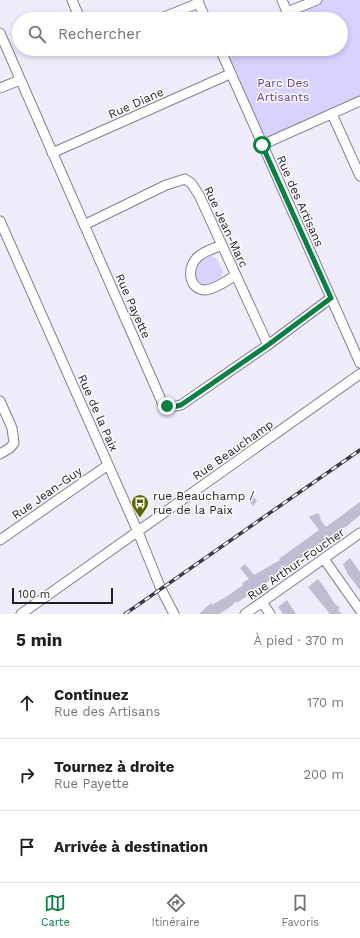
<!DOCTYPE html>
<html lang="fr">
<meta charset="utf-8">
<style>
:root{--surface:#fff;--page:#f6f6f6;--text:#202124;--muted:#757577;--line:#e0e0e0;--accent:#0b8043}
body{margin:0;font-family:"Work Sans",sans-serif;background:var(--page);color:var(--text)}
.scale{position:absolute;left:12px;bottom:10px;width:101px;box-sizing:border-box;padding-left:4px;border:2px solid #211f27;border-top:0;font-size:11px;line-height:14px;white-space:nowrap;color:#211f27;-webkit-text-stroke:3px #fcfcfc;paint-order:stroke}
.stop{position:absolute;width:12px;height:12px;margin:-9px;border:3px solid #0b8043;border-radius:50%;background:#fff}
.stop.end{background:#0b8043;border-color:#fff;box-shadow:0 1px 4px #0008}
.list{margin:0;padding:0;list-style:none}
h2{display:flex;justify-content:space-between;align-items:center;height:52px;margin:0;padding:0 16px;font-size:17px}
h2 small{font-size:13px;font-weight:400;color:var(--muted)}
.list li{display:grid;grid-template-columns:26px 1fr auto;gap:12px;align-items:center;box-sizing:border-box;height:72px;padding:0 16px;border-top:1px solid var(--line)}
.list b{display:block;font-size:15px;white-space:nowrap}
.list p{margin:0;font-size:13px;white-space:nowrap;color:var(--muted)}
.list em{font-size:13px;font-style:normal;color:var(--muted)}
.icon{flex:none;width:22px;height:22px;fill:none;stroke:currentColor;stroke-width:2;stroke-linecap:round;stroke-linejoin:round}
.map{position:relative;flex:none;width:360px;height:614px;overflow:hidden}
.search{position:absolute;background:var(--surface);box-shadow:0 2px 6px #0003;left:12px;right:12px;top:12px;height:44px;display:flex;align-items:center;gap:10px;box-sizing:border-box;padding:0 14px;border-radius:22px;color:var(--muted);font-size:15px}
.sheet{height:268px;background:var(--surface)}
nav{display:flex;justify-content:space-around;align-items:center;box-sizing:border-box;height:56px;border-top:1px solid var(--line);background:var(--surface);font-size:11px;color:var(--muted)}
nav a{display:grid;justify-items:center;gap:2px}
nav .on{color:var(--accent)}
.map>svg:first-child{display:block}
</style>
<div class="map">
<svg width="360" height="614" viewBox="0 0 360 614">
<rect width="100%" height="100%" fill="#efecfe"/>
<path fill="#dad2fe" d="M316,0H360V100L262,145L219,49H341V19H271L287,11Z
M211,256L217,259L223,272L220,278L204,287C191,283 192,276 193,264L206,257Z"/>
<path fill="#c0bdd2" d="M253,496L257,501L253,506L248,499Z
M360,502V515L347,526L335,533L323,542V541L314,549L312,548L304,553L305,555L287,569V568L263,585L237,603L236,601L230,607L219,614H199L211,603L212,605L226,597L243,585L242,583L249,579L240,568L245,564L254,575L280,560L279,559L319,530L309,517L318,513L321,518L320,519L326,527Z
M350,558L360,572V590L347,573L343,564Z
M318,579L324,587L335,604L340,608L338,610L342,614H330L308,587Z
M287,600L296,614H283L278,607Z"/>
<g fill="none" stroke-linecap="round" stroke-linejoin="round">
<g stroke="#837f93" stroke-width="11">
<path id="minor" d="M72,0L80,19
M197,0L206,19
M282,0L287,12L317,0
M159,19L199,3
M0,33L162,402C168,408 173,407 181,405L268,345L331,298
M220,49L360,363
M0,88L20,80
M332,114L360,176
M262,145L360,101
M52,153L230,74
M0,221L138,532L161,589L174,614
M84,225L166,185L185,179L191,183L199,195L268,345
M222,245C215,248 205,251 199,256C187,265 187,288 204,290C211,291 229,280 235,275
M0,401L12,428L14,443L10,448L0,454
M0,540L108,465
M324,559L360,610
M262,602L270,614
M21,614L360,374
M245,614L360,533"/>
</g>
<use href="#minor" stroke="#fff" stroke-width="9"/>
<g stroke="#3c3a44" stroke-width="3.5">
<path id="rail" d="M125,614L360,450"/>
</g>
<use href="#rail" stroke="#fcfcfc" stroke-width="2" stroke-dasharray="6" stroke-linecap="butt"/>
</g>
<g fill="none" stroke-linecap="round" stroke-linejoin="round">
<path stroke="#0b8043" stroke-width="5" d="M167,406L173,407L181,405L268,345L331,298L262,145"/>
</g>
<defs>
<g id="bus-pin" transform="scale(0.9)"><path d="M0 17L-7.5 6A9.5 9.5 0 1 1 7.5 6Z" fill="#616604" stroke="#fcfcfc"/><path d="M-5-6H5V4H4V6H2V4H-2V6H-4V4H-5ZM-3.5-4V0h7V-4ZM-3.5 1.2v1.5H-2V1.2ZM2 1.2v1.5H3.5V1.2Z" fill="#fff"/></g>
</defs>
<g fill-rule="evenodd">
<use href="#bus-pin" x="140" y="503"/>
</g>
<g text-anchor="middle" stroke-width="3" stroke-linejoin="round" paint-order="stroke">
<g font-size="12" fill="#5e40a2" stroke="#fcfcfc">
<text x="283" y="87">Parc Des<tspan x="283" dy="14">Artisants</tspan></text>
</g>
<g font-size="12" fill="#211f27" stroke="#fcfcfc">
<text transform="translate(136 103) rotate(-24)" y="4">Rue Diane</text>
<text transform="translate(300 201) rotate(66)" y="4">Rue des Artisans</text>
<text transform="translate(226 227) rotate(65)" y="4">Rue Jean-Marc</text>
<text transform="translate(133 306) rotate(66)" y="4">Rue Payette</text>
<text transform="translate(98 413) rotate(66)" y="4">Rue de la Paix</text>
<text transform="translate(233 450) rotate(-35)" y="4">Rue Beauchamp</text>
<text transform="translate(47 493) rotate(-35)" y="4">Rue Jean-Guy</text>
<text transform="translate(296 564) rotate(-35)" y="4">Rue Arthur-Foucher</text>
</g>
<g font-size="12" fill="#211f27" stroke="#fcfcfc" text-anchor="start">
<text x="153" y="500">rue Beauchamp /<tspan x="153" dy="14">rue de la Paix</tspan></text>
</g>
</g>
</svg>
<div class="scale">100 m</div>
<div class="stop" style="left:262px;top:145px"></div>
<div class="stop end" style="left:167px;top:406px"></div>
<div class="search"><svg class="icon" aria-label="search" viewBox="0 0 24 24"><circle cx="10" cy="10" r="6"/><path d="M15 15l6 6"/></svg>Rechercher</div>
</div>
<section class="sheet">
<h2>5 min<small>À pied · 370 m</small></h2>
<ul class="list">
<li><svg class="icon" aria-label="ahead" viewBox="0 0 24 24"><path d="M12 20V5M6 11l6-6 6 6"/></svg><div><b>Continuez</b><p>Rue des Artisans</p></div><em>170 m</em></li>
<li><svg class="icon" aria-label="right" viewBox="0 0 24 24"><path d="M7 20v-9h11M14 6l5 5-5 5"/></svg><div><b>Tournez à droite</b><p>Rue Payette</p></div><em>200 m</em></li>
<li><svg class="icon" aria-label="arrive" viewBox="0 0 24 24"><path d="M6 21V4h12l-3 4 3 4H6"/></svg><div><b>Arrivée à destination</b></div></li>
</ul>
</section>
<nav>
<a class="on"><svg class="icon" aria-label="map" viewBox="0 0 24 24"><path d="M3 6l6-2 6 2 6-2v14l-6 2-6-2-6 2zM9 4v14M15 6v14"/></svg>Carte</a>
<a><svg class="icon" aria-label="directions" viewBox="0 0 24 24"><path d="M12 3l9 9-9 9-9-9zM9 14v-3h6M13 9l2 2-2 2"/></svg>Itinéraire</a>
<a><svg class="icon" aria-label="saved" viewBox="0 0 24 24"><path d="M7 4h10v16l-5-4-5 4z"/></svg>Favoris</a>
</nav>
